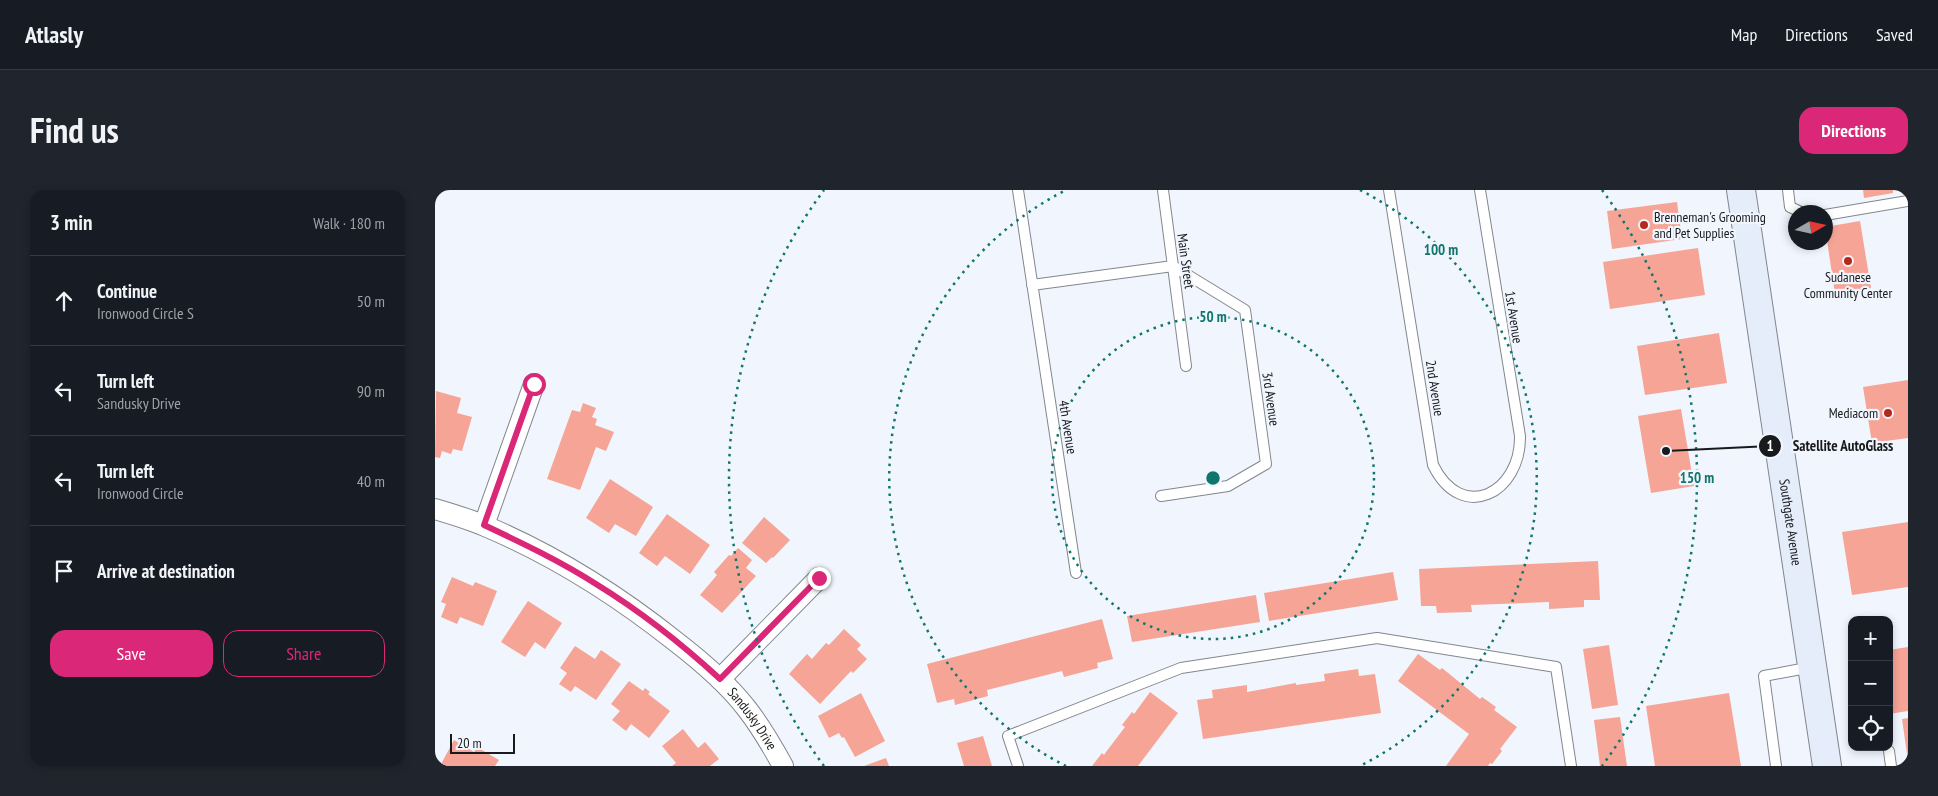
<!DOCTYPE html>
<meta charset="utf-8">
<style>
:root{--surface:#171b24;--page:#20242c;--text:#f1f3f6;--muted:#9ea1a6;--line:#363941;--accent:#db2777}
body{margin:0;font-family:"PT Sans Narrow",sans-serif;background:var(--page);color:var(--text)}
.controls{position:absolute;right:15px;bottom:15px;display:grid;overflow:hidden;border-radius:10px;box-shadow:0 2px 8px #0003}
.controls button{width:45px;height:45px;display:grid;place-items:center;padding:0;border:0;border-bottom:1px solid var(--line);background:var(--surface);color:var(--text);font:25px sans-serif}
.compass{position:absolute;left:1353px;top:15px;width:45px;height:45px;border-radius:50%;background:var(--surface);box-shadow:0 2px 8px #0003;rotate:81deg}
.scale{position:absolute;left:15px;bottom:12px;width:65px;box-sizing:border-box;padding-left:5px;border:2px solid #191a1d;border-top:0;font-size:14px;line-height:18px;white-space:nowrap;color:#191a1d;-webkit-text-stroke:4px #f1f5fd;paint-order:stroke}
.stop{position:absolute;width:15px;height:15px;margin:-11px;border:4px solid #db2777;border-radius:50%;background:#fff}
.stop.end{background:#db2777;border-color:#fff;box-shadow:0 1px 5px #0008}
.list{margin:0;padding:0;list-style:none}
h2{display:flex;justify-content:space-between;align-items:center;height:65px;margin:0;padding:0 20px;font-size:21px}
h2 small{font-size:16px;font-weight:400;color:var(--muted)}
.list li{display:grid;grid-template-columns:32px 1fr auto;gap:15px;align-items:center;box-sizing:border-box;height:90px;padding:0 20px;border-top:1px solid var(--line)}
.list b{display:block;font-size:19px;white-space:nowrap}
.list p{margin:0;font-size:16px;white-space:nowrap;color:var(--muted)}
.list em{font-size:16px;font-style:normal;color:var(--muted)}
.actions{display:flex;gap:10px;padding:15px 20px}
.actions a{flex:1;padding:11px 0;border:1px solid var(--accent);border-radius:15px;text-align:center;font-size:18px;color:var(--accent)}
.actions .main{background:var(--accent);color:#fff}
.icon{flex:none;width:28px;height:28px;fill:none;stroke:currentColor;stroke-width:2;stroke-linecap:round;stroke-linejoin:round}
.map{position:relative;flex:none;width:1473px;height:576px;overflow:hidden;border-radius:15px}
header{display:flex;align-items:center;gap:30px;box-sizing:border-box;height:70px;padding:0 25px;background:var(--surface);border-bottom:1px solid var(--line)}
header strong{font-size:24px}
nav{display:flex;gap:28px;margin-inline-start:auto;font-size:18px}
.intro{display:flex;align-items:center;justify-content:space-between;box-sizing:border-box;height:120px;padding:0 30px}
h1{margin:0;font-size:35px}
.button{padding:12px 22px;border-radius:15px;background:var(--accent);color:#fff;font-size:18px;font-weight:700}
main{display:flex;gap:30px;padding:0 30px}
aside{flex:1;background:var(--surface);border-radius:15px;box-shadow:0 2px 8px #0003}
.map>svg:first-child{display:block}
</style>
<header>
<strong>Atlasly</strong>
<nav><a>Map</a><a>Directions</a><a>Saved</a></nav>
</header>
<div class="intro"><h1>Find us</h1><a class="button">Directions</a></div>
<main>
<aside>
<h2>3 min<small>Walk · 180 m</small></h2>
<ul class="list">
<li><svg class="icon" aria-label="ahead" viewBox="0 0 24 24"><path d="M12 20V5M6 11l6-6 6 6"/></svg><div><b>Continue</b><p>Ironwood Circle S</p></div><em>50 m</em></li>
<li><svg class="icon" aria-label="left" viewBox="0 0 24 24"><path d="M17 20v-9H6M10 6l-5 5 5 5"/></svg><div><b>Turn left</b><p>Sandusky Drive</p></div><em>90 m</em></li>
<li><svg class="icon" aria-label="left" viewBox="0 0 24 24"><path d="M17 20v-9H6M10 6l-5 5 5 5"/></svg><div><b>Turn left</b><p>Ironwood Circle</p></div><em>40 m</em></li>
<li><svg class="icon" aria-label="arrive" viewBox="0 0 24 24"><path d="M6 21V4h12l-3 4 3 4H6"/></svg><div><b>Arrive at destination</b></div></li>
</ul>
<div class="actions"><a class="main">Save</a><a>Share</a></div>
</aside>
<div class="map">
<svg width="1473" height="576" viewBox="0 0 1473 576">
<rect width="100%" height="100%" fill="#f1f5fd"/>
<path fill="#f6a496" d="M1428,0H1458V3L1429,8Z
M1242,12L1247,49L1177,59L1172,21Z
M1425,31L1436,98L1400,104L1390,37Z
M1263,58L1270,105L1175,119L1168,72Z
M1284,143L1292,193L1210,205L1202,156Z
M1473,190V248L1437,253L1428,197Z
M1,201L26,208L22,223L37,227L27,261L18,259L16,264L7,261L5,268L0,267Z
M148,213L161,218L157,227L162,229L160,235L179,242L171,261L161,257L145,300L112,289L137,220L145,222Z
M1246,219L1259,296L1216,303L1203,226Z
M175,289L218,317L201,346L180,334L174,343L151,328Z
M232,324L275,355L255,384L230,366L222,376L204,363Z
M329,327L355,350L338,368L337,367L331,373L307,353Z
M1473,332V397L1417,405L1407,342Z
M303,358L317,370L311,378L321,386L287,423L265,405L282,385L279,382L294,365L296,366Z
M1163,371L1165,410H1149V417L1114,419V412L1036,415L1037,422L1002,423L1001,416H986L984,379Z
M958,382L963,410L834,431L829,403Z
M17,387L38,396L40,392L62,401L48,436L25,427L22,434L6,427L11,414L6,412Z
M821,405L825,432L697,452L692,426Z
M93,411L127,433L110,459L100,452L90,467L66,452Z
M667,429L678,469L662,473L663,478L629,487L627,481L552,500L553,506L520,515L519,509L502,513L492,474Z
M409,439L426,455L422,459L432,469L418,483L416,481L385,514L354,484L372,464L377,469L391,453L394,455Z
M1174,455L1183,515L1157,519L1148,459Z
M140,456L160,469L166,460L186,474L161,510L140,496L136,502L124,494L132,483L125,478Z
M1473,457V521L1454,524V460Z
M983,464L1005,480L1007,478L1045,509L1047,507L1061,517L1059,520L1082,537L1065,559L1067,561L1057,574L1055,573L1053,576H1011L1034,544L963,491Z
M923,479L924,486L940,484L946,523L768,549L762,510L778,508L777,500L812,495V502L861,493V495L890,491L889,484Z
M194,491L208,501L210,498L215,502L213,504L235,521L214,548L196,534L191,541L177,530L185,521L176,514Z
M715,502L743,523L703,576H657L667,563L669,565L671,562L690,537L687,535L697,522L699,524Z
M426,503L450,551L420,567L409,547L407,548L404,543L394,548L383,526Z
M1294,503L1306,576H1220L1211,516Z
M1185,527L1192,576H1165L1159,530Z
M1473,528V564H1472L1467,529Z
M248,539L263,558L270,552L284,569L275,576H237L241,573L227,556Z
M548,546L557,576H529L522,553Z
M19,550L39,562L42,557L64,570L60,576H5Z
M451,568L454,576H429Z"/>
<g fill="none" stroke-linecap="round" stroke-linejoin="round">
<g stroke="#82868d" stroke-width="12">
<path id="lane" d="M583,0L641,383
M728,0L751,176
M954,0L998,275C1027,334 1086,303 1085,246L1045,0
M1353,0L1355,17L1366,22
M1390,25L1473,11
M597,95L738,76L810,120L831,274L793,296L726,306
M1454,561L1456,576
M583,576L573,546L746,478L942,448L1121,477L1136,576
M1341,576L1329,486L1377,477"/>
</g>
<g stroke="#82868d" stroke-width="22">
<g id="street">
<path id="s1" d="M0,319C17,324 34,329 50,336C119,365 182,405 240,451C266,471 292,493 312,519C326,537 337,556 348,576"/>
<path d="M49,335L99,194"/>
<path d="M285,489L384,388"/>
</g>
</g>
<g stroke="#82868d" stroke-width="30">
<g id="secondary">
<path id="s2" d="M1306,0L1392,576"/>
</g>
</g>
<use href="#lane" stroke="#fff" stroke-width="10"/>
<use href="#street" stroke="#fff" stroke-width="20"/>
<use href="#secondary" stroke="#e5edfa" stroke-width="28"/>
</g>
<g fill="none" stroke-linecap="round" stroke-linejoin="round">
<path stroke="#db2777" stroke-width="6" d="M99,194L49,335C87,353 125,371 161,394C205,421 247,454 285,489L384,388"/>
</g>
<g fill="none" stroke="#0f766e" stroke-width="2.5" stroke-dasharray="2.5 5">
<circle cx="778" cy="288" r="161"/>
<path d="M631 576A323 323 0 0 1 631 0M925 0A323 323 0 0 1 925 576"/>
<path d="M389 576A484 484 0 0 1 389 0M1167 0A484 484 0 0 1 1167 576"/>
</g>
<g fill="#b62819" stroke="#f1f5fd" stroke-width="2">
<circle cx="1209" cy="35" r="5"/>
<circle cx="1413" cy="71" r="5"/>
<circle cx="1453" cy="223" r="5"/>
</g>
<g text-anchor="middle" stroke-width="4.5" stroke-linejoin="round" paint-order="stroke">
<g font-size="14" fill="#191a1d" stroke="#f1f5fd" text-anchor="start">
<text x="1219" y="32">Brenneman's Grooming<tspan x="1219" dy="16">and Pet Supplies</tspan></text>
<text x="1413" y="92" text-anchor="middle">Sudanese<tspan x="1413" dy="16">Community Center</tspan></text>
<text x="1443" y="228" text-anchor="end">Mediacom</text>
</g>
<g font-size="14" fill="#191a1d" stroke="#f1f5fd">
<text transform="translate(751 71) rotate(82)" y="5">Main Street</text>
<text transform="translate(1079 127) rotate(81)" y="5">1st Avenue</text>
<text transform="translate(1000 198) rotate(81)" y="5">2nd Avenue</text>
<text transform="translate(836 209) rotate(82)" y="5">3rd Avenue</text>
<text transform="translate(633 237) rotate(81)" y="5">4th Avenue</text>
<text dy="5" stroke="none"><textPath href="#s2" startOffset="336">Southgate Avenue</textPath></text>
<text dy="5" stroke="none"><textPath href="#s1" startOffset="386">Sandusky Drive</textPath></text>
</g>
</g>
<circle cx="778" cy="288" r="8" fill="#0f766e" stroke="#f1f5fd" stroke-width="2.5"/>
<g font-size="15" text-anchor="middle" font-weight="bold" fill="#0f766e" stroke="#f1f5fd" stroke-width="4.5" stroke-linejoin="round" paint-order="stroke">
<text x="1006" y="65">100 m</text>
<text x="778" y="132">50 m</text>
<text x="1262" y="293">150 m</text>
</g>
<path fill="none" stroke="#191a1d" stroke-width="2" d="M1231 261L1335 256"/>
<g fill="#191a1d" stroke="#f1f5fd" stroke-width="2">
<circle cx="1231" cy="261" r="5"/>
<circle cx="1335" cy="256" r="12"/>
</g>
<g font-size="15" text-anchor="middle" font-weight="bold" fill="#fff">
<text x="1335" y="261">1</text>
</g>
<g font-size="15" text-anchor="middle" font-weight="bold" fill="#191a1d" stroke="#f1f5fd" stroke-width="4.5" stroke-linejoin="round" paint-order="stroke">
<text x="1408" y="261">Satellite AutoGlass</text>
</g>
</svg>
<div class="controls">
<button>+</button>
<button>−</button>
<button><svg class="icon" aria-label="locate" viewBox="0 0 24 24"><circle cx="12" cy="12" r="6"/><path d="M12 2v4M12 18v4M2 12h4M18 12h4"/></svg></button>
</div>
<svg class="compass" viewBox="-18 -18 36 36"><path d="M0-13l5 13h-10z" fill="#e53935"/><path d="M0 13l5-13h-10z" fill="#9ea1a6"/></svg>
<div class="scale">20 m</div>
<div class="stop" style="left:99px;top:194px"></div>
<div class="stop end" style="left:384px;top:388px"></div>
</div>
</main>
